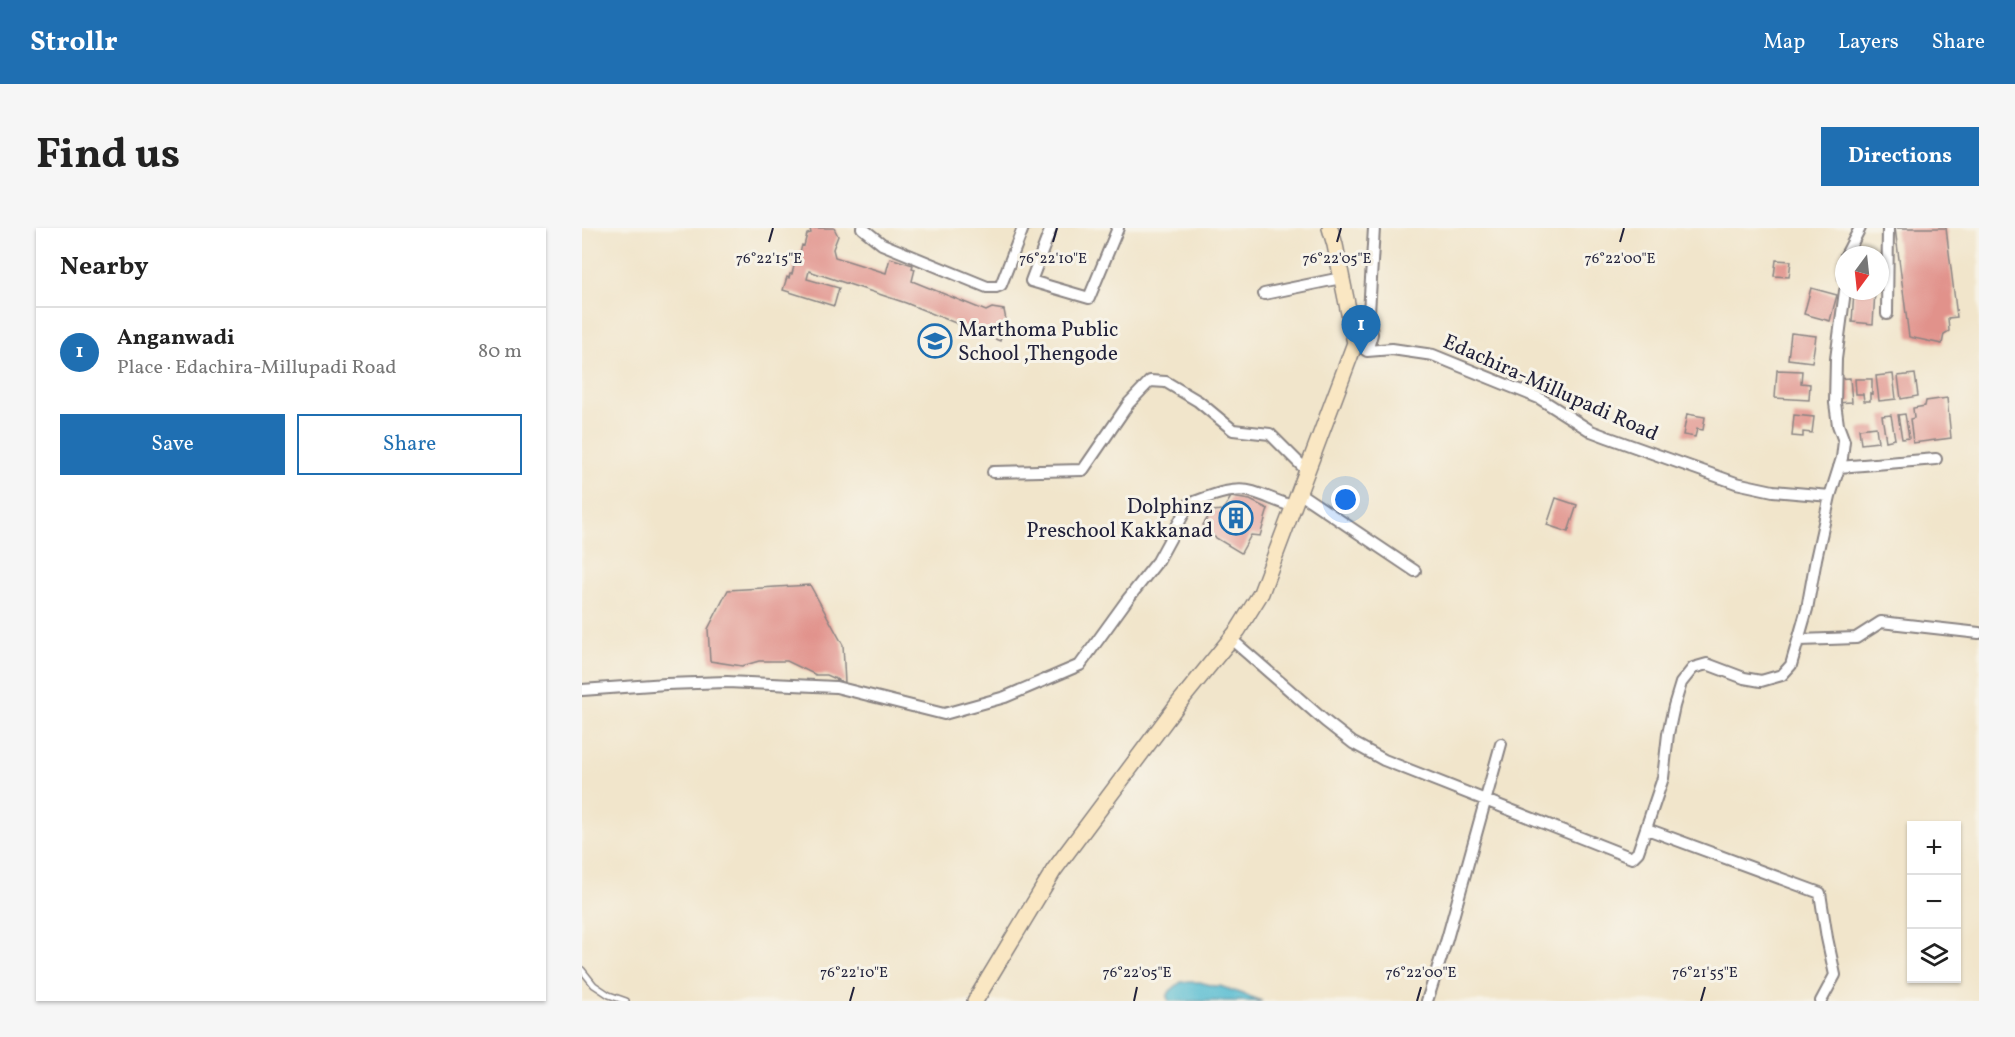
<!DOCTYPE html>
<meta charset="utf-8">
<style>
:root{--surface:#fff;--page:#f6f6f6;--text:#222;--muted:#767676;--line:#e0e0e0;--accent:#1f6fb2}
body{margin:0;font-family:Vollkorn,serif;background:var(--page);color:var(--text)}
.controls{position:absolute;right:18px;bottom:18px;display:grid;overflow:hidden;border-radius:0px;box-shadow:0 2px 4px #0004}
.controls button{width:54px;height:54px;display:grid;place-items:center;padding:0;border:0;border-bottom:2px solid var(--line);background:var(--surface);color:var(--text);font:30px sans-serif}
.compass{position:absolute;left:1253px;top:18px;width:54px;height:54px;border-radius:50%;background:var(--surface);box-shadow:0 2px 4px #0004;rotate:195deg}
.you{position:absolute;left:764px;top:272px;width:21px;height:21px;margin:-15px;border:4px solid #fff;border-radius:50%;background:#1a73e8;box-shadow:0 0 0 9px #1a73e833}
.badge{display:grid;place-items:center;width:39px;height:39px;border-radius:50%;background:var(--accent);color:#fff;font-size:20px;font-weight:700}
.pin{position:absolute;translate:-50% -50px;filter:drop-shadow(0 2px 3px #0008)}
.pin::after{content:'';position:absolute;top:32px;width:21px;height:18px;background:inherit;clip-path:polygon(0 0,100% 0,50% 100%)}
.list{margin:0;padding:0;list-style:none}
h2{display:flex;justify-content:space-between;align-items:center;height:78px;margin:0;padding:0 24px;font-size:26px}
h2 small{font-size:20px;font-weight:400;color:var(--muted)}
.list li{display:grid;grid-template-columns:39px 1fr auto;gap:18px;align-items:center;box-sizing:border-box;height:90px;padding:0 24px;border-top:2px solid var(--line)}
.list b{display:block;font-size:22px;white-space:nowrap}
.list p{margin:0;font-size:20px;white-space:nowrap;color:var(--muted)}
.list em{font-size:20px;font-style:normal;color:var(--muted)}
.actions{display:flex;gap:12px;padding:18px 24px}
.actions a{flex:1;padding:14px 0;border:2px solid var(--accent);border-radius:0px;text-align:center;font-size:21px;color:var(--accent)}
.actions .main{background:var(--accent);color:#fff}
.icon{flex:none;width:33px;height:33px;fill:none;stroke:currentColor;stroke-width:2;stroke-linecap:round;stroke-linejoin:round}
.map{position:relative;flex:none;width:1397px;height:773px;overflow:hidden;border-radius:0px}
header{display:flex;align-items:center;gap:36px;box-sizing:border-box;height:84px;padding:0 30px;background:var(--accent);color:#fff}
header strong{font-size:28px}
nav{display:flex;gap:33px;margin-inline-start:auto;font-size:21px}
.intro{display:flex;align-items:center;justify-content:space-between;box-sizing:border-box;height:144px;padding:0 36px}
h1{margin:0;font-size:42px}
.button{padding:15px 27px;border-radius:0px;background:var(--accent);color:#fff;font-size:21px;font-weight:700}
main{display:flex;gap:36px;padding:0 36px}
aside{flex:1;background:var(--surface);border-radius:0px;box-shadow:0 2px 4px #0004}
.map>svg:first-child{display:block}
</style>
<header>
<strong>Strollr</strong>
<nav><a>Map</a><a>Layers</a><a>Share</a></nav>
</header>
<div class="intro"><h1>Find us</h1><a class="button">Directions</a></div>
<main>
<aside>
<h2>Nearby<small></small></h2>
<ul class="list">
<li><span class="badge">1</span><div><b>Anganwadi</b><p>Place · Edachira-Millupadi Road</p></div><em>80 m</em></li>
</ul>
<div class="actions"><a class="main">Save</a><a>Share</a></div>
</aside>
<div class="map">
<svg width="1397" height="773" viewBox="0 0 1397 773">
<rect width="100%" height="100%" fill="#f7f3e8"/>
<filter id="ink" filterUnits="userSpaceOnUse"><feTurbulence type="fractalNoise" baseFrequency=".0167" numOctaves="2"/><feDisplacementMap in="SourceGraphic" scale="12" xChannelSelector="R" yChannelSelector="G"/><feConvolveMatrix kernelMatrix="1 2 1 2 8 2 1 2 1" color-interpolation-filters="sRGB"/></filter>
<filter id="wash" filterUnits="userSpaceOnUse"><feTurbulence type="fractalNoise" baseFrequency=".008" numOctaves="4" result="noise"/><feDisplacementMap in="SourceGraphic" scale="24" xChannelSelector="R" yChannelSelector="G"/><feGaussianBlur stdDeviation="1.35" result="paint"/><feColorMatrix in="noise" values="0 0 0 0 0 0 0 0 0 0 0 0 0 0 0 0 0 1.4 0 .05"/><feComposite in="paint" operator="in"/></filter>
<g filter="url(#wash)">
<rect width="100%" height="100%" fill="#f1e5cb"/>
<path fill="#54bcd1" stroke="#3b6f86" stroke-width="1.5" d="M599,754H618L631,758H638L680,773H587L585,769L588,763Z"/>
<g id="blocks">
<path fill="#e1928b" d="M231,0H252L256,8L251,21L253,29L304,45L308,30L331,37L330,40L333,41L330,53L404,83L410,80L422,82L424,92L418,113L324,75L227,43L225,51L257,60L252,78L201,62L205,49L207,50L208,46H210L213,34H216L220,17L222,18L225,6L229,5L228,1Z
M1313,0H1364L1375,89L1366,90L1367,103L1362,106L1360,116L1327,109Z
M1194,32L1209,33L1207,49L1192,48Z
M1229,60L1255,67L1248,93L1222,86Z
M1272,63H1293L1291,96L1270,94Z
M1209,105L1234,108L1230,134L1206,131Z
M1195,142L1220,143L1219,155L1228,156L1227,172L1193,170Z
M1311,146L1314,171L1297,173L1294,148Z
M1333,146L1336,168L1319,171L1316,148Z
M1268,150L1270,174L1253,175L1252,151Z
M1273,151H1290V166L1288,165V173H1282L1281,166H1274Z
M1365,170L1369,210L1331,215L1328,191L1332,190L1331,180L1343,178L1344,173Z
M1105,186L1123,189L1121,202L1115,201L1113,209L1101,207Z
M1323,186L1327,210L1320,211L1316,187Z
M1212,187L1232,189L1230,205L1221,204V209L1210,208Z
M1309,187L1313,211L1304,213L1300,188Z
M1294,199L1296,214L1279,216L1277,201Z
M649,269L668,272L686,281L678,308L669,307L659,325L629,307L621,297L630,283L641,282Z
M974,270L995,277L986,304L965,297Z
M228,357L261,417L263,455L245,447H234L205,433H177L160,438L128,433L126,401L146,362Z"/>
</g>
</g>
<g filter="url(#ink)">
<use href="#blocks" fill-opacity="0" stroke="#8a8483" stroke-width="1.5"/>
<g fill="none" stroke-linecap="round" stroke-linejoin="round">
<g stroke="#8a8483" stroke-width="8">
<path id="service" d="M0,742L12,757L27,767L44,773"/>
</g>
<g stroke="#8a8483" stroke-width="14">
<path id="minor" d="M280,0L300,16L405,59H414L419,57L441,0
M469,0L449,53L507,70L536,0
M1264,27L1278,0
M1262,43V50
M682,66L759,50
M1305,86L1306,0
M781,120L785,123L790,106L787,85L792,0
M785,123L810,121L851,127L957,170L1009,203L1025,209L1154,255L1191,263L1248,268L1260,230L1262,213L1256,197L1253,175L1254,131L1263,63
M1257,239L1354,231
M411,244L501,242L547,175L568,153L584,154L616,173L651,202L688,206L725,243
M717,265L833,343
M649,411L743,493L771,515L802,532L1050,630L1056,624L1081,550L1086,506L1092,478L1099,455L1111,440L1125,436L1162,450L1179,453L1200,447L1209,437L1225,381L1234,331L1248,268
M1218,412L1274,410L1299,394L1397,405
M0,462L84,456L145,454L254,459L362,486L423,469L498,437L545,372L576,333L607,276C627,269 650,258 671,264C685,268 698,275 711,278
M1065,601L1238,665L1245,710L1253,747L1239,773
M845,773L865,711L919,516"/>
</g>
<g stroke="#8a8483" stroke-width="18">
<path id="secondary" d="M393,773L472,642L596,476L656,402L679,365L773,115L753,17L748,0"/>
</g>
<use href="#service" stroke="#fff" stroke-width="5"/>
<use href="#minor" stroke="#fff" stroke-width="10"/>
<use href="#secondary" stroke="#fae7c3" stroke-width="15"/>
</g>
</g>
<path fill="none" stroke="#22223b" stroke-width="2" d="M187,14L191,0M471,14L475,0M755,14L759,0M1038,14L1042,0M268,773L272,759M552,773L555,759M835,773L839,759M1119,773L1123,759"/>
<defs>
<g id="school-ring" transform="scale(1.725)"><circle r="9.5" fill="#f7f3e8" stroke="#1f6fb2" stroke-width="1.5"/><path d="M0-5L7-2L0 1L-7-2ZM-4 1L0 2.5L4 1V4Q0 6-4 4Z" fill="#1f6fb2"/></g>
<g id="building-ring" transform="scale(1.725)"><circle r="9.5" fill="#f7f3e8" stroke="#1f6fb2" stroke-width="1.5"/><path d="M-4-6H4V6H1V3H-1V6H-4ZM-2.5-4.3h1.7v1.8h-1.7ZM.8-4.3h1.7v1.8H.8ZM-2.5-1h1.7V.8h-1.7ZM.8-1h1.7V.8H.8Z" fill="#1f6fb2"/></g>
</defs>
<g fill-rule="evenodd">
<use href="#school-ring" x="353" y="113"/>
<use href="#building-ring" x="654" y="290"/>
</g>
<g text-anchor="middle" stroke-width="6" stroke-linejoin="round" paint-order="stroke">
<g font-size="21" fill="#22223b" stroke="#f7f3e8" text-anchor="start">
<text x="376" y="108">Marthoma Public<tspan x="376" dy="24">School ,Thengode</tspan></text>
<text x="631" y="285" text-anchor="end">Dolphinz<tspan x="631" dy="24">Preschool Kakkanad</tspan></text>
</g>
<g font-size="21" fill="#22223b" stroke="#f7f3e8">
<text transform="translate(969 159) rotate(24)" y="7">Edachira-Millupadi Road</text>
</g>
</g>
<g font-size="15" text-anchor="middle" fill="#22223b" stroke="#f7f3e8" stroke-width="6" stroke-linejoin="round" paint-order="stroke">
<text x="471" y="35">76°22'10"E</text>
<text x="755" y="35">76°22'05"E</text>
<text x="1038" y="35">76°22'00"E</text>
<text x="187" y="35">76°22'15"E</text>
<text x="272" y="749">76°22'10"E</text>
<text x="555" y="749">76°22'05"E</text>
<text x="839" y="749">76°22'00"E</text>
<text x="1123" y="749">76°21'55"E</text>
</g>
</svg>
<div class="controls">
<button>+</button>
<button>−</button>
<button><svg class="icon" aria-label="layers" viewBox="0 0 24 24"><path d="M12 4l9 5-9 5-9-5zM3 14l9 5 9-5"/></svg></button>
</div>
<svg class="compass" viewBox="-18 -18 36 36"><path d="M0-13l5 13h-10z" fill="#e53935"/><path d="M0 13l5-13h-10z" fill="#767676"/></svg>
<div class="you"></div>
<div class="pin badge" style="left:779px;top:127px">1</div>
</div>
</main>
